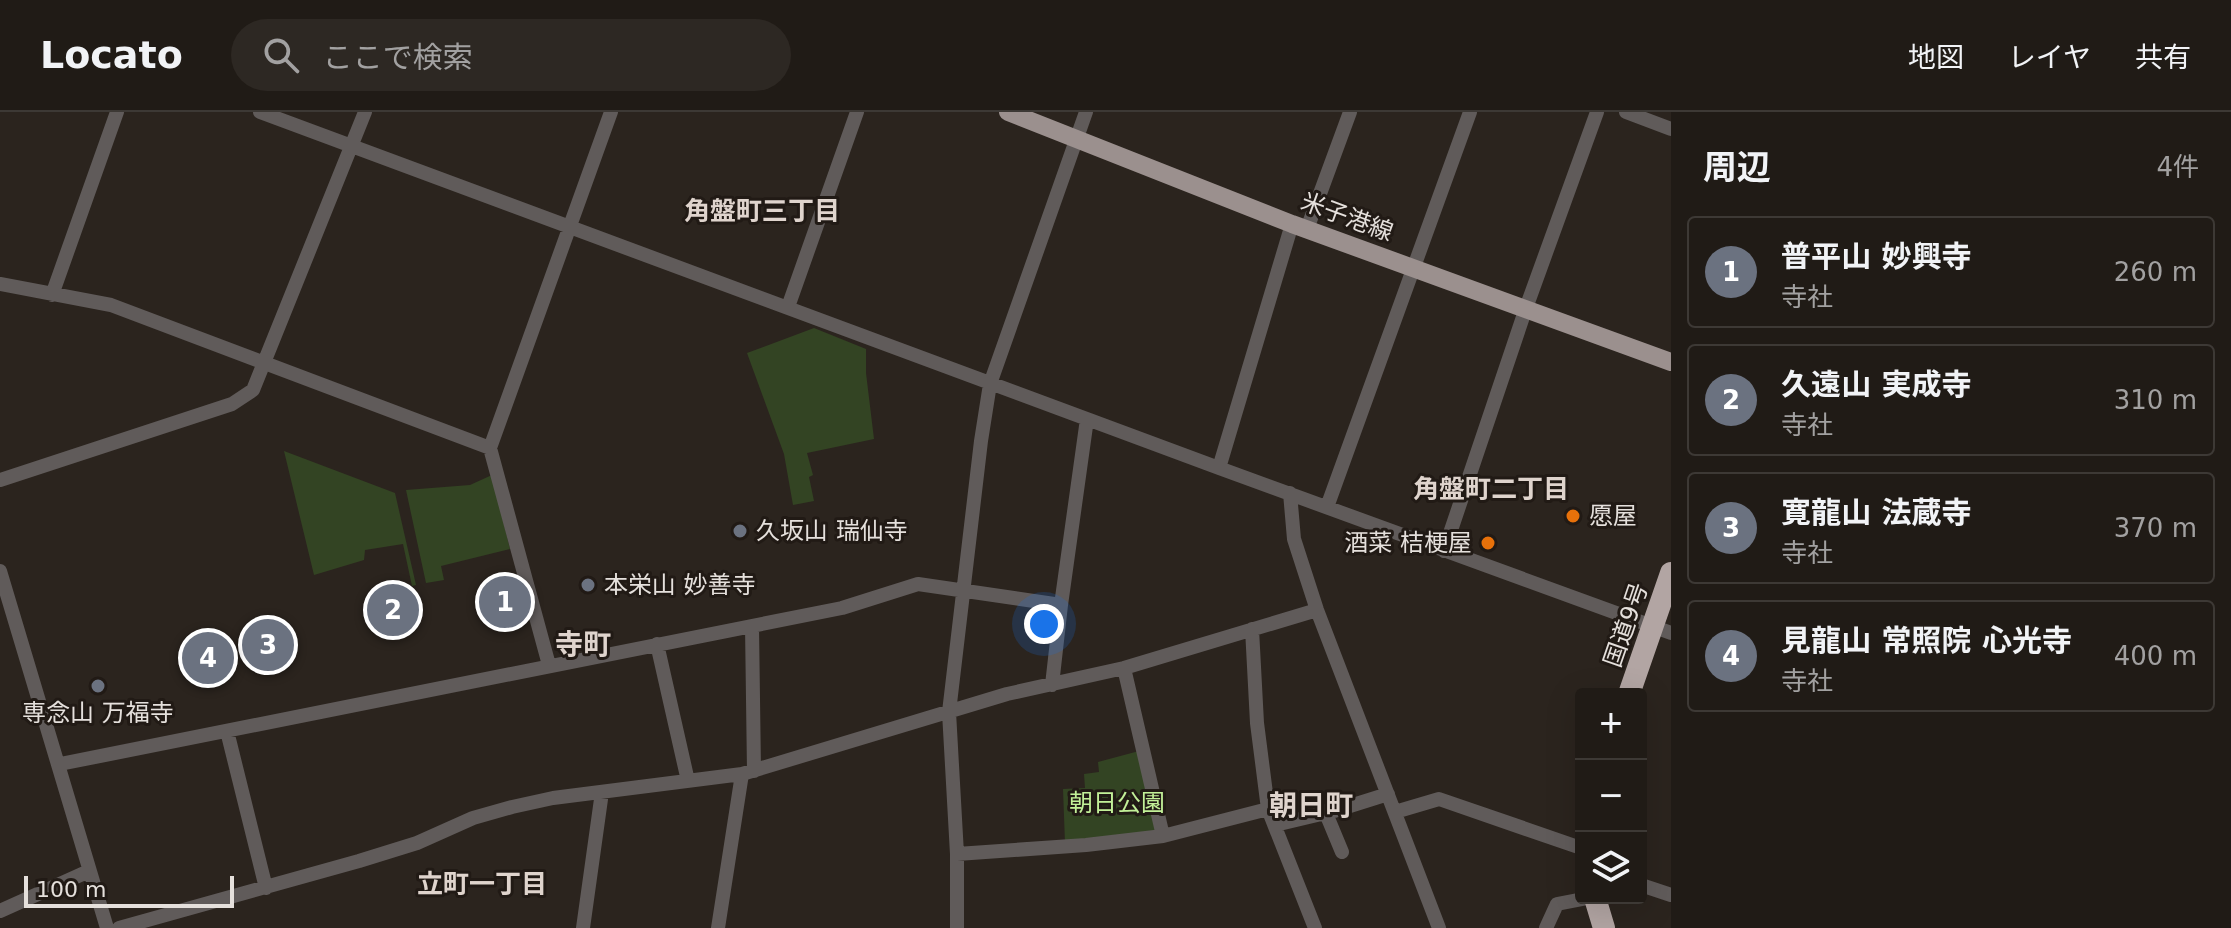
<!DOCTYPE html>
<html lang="ja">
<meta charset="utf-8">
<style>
:root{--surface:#201b16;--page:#2d2823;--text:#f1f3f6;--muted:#a2a1a1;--line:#3d3935;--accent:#bca0f2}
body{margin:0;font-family:"DejaVu Sans","Noto Sans JP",sans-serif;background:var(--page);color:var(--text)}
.controls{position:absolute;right:24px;bottom:24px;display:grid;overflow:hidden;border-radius:8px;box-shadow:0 8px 32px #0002}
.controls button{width:72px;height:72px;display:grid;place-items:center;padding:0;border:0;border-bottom:2px solid var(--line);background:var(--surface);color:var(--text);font:40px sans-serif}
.scale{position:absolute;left:24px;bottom:20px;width:210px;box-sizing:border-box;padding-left:8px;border:4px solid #e5e0dc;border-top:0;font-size:22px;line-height:28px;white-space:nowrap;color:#e5e0dc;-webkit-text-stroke:6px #211a15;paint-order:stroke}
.you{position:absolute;left:1044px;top:512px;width:28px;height:28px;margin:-20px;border:6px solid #fff;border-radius:50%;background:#1a73e8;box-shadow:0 0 0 12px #1a73e833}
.badge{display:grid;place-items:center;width:52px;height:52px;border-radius:50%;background:var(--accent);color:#fff;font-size:26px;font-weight:700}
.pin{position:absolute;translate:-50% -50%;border:4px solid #fff;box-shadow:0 2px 8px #0006}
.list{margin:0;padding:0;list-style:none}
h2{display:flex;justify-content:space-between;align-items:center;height:104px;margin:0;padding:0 32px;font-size:34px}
h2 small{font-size:26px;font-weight:400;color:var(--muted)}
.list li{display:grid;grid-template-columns:52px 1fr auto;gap:24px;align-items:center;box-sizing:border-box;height:112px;margin:0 16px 16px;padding:0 16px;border:2px solid var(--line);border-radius:8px}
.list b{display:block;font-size:30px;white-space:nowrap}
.list p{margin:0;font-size:26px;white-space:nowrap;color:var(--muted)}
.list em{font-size:26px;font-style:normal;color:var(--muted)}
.icon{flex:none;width:44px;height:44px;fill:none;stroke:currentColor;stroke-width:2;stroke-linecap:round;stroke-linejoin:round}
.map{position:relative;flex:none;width:1671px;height:816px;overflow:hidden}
header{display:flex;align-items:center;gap:48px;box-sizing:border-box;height:112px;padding:0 40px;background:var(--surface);border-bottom:2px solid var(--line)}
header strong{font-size:38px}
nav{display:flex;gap:44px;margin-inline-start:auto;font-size:28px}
.search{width:560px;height:72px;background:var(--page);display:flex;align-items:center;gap:20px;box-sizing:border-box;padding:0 28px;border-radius:44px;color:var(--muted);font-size:30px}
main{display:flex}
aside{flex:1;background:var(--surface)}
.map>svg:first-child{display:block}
</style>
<header>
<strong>Locato</strong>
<div class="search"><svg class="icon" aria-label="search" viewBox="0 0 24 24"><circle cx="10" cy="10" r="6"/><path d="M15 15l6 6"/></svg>ここで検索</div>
<nav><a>地図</a><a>レイヤ</a><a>共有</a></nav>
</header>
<main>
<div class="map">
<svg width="1671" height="816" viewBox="0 0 1671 816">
<rect width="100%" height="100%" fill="#2b241e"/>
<path fill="#334423" d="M814,216L866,237V261L874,327L807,341L813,363L809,365L814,389L793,393L784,342L747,241Z
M284,339L395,381L416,473L412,474L403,432L365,438L364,448L314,463Z
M492,363L510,437L441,454L444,468L426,471L406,378L470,373Z
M1139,639L1156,722L1065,731L1063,677L1085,676L1084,662L1099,660L1098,650Z"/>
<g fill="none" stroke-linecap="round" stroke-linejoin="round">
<path stroke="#605b5a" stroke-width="14" d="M260,0L1219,356L1671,521
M1626,0L1671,17
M1307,117L1350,0
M0,172L111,193L490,336
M52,183L117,0
M788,195L857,0
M1219,356L1292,112
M0,368L232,292L253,278L365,0
M1290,381L1294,427L1317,498L1439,816
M1327,395L1470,0
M1444,439L1526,196L1597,0
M0,459L107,816
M1061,493L1087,307
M752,514L754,659
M1252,517L1257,611L1268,697L1315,816
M657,532L688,669
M549,553L490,336L611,0
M1124,556L1163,724
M227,619L266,776
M60,652L842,496L918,472L1061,493L1052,573
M1325,699L1342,740
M1395,700L1439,687L1581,736
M1275,713L1334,699L1388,682
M957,742L1086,733L1163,724L1268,697
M1641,773L1671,783
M0,799L89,759
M119,816L359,749L417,731L473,706L512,695L553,686L742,662L1007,582L1124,556L1317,498
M583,816L602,680
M718,816L742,662
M957,816V742L949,600L981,329L990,272L1086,0
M1546,816L1557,792L1588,786"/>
<path stroke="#9b908e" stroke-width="18" d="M1008,0L1292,112L1671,250"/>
<path stroke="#b2a5a3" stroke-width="22" d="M1629,582L1671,461
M1595,786L1604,816"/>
</g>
<g fill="#e8710a" stroke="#211a15" stroke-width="3">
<circle cx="1573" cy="404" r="8"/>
<circle cx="1488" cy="431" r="8"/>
</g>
<g fill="#6b7280" stroke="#211a15" stroke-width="3">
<circle cx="740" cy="419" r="8"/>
<circle cx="588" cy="473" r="8"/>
<circle cx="98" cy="574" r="8"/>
</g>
<g text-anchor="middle" stroke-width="6" stroke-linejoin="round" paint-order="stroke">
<g font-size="24" fill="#e5e0dc" stroke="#211a15">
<text transform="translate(1347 105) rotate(20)" y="8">米子港線</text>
<text transform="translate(1626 513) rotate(-71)" y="8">国道9号</text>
</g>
<g font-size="24" fill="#e5e0dc" stroke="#211a15" text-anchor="start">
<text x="1589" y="412">愿屋</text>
<text x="756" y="427">久坂山 瑞仙寺</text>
<text x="1472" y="439" text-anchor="end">酒菜 桔梗屋</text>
<text x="604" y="481">本栄山 妙善寺</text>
<text x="98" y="609" text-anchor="middle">専念山 万福寺</text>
</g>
<g font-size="24" fill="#c2f098" stroke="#211a15">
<text x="1117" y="699">朝日公園</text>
</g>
<g font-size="26" font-weight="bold" fill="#dfd4cd" stroke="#211a15">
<text x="762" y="108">角盤町三丁目</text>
<text x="1491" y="386">角盤町二丁目</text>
<text x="482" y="781">立町一丁目</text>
</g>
<g font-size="28" font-weight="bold" fill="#dfd4cd" stroke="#211a15">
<text x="583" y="542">寺町</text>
<text x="1311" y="703">朝日町</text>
</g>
</g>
</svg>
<div class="controls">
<button>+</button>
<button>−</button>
<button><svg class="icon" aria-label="layers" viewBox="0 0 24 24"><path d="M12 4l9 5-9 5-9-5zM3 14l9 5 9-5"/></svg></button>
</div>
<div class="scale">100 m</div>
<div class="you"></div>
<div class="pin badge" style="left:505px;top:490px;background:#6b7280">1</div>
<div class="pin badge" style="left:393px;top:498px;background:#6b7280">2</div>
<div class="pin badge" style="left:268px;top:533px;background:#6b7280">3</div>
<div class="pin badge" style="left:208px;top:546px;background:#6b7280">4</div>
</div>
<aside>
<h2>周辺<small>4件</small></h2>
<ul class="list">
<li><span class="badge" style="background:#6b7280">1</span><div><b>普平山 妙興寺</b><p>寺社</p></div><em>260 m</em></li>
<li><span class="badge" style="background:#6b7280">2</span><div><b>久遠山 実成寺</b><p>寺社</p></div><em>310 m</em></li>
<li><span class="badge" style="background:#6b7280">3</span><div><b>寛龍山 法蔵寺</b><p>寺社</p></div><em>370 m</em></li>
<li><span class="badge" style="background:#6b7280">4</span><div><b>見龍山 常照院 心光寺</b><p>寺社</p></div><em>400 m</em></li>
</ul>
</aside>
</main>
